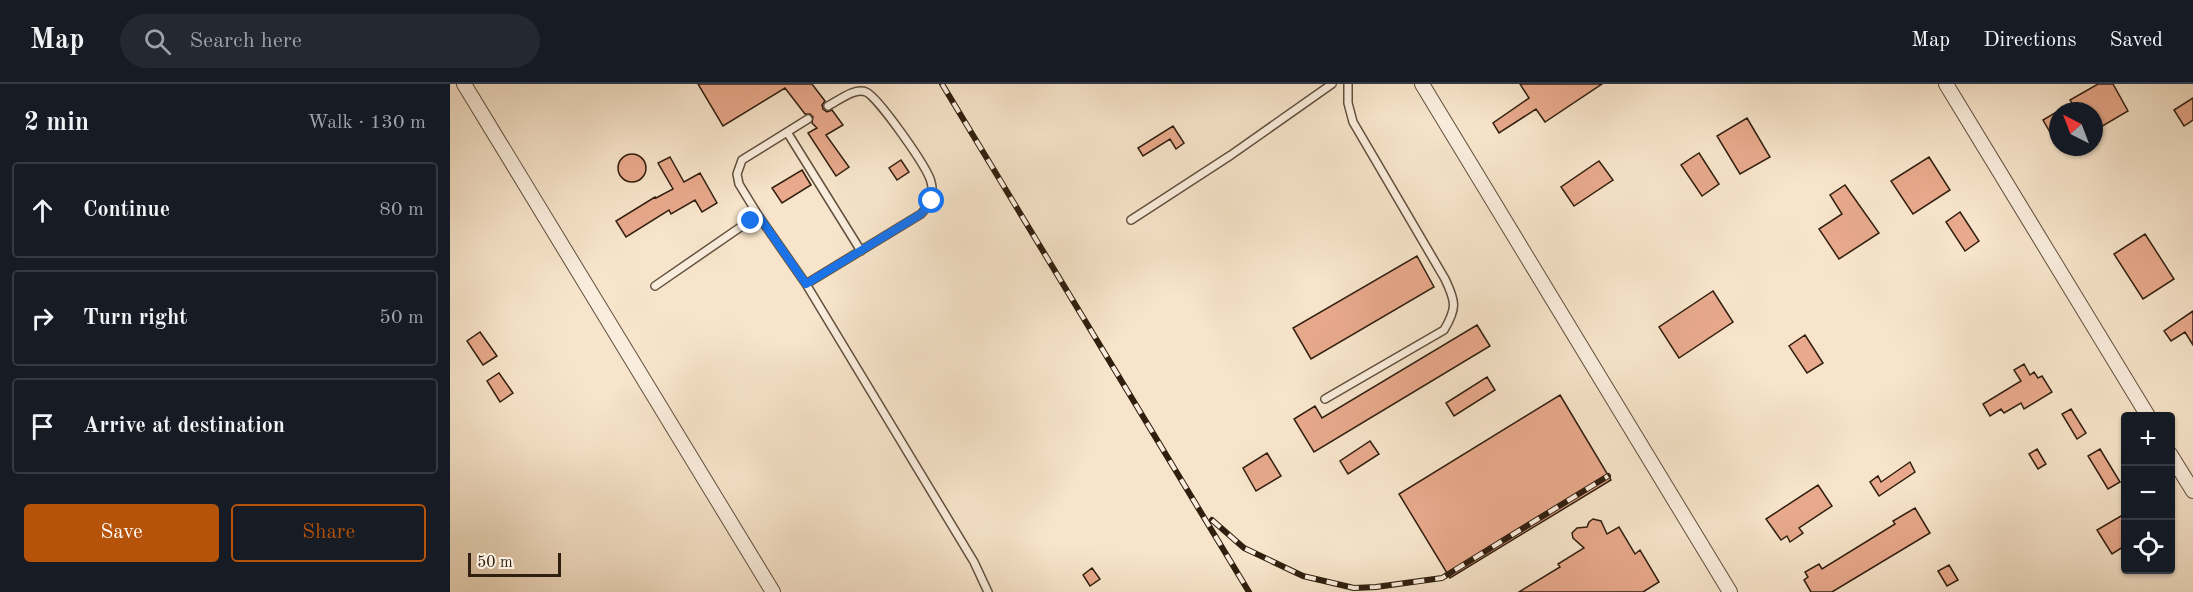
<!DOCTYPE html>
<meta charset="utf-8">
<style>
:root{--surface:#171b24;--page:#242831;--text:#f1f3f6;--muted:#9ea1a6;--line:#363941;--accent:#b45309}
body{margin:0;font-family:"Old Standard TT",serif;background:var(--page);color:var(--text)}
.controls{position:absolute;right:18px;bottom:18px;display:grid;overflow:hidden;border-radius:6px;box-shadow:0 2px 4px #0004}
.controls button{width:54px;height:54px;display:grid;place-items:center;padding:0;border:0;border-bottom:2px solid var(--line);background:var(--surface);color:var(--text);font:30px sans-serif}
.compass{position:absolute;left:1599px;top:18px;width:54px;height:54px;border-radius:50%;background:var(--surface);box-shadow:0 2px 4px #0004;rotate:318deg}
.scale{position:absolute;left:18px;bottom:15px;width:93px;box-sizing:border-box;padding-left:6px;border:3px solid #301f0f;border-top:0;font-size:16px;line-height:21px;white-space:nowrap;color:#301f0f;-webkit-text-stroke:4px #faeddd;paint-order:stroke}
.stop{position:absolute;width:18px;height:18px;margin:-14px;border:4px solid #1a73e8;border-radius:50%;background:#fff}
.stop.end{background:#1a73e8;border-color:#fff;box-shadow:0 2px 6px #0008}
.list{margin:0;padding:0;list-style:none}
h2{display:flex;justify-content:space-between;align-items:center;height:78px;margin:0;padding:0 24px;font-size:26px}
h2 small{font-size:20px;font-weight:400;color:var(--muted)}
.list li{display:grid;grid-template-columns:39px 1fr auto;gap:18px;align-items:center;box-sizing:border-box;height:96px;margin:0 12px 12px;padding:0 12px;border:2px solid var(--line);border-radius:6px}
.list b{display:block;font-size:22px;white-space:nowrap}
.list em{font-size:20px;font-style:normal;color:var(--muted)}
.actions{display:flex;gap:12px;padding:18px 24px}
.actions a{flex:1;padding:14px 0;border:2px solid var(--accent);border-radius:6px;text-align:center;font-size:21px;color:var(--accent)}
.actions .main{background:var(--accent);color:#fff}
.icon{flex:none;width:33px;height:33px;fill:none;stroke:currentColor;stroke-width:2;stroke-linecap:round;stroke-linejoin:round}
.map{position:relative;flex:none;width:1743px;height:508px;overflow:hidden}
header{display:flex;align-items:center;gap:36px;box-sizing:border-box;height:84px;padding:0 30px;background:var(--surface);border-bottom:2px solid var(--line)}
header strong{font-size:28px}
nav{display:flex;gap:33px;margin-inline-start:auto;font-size:21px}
.search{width:420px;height:54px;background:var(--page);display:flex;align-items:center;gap:15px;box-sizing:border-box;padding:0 21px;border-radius:33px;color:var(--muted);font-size:22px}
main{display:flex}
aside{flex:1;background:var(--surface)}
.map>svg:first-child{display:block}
</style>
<header>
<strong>Map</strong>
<div class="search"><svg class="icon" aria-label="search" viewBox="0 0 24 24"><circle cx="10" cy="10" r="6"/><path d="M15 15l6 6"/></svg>Search here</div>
<nav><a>Map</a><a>Directions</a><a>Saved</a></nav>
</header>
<main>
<aside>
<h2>2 min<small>Walk · 130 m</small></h2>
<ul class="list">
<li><svg class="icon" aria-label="ahead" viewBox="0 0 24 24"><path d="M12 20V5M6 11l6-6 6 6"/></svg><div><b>Continue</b></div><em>80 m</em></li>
<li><svg class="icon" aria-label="right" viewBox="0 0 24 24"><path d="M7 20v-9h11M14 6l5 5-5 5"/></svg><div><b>Turn right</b></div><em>50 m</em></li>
<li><svg class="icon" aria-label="arrive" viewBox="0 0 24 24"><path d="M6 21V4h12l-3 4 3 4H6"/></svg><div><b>Arrive at destination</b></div></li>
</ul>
<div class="actions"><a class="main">Save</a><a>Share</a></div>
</aside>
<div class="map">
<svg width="1743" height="508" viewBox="0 0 1743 508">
<rect width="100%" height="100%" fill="#f7e4ca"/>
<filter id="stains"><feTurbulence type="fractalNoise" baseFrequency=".00333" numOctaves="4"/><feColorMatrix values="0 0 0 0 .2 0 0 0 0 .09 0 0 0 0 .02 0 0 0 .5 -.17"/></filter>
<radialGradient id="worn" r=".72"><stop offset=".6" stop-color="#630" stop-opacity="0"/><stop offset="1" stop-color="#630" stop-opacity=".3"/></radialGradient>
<path fill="#e8a98c" stroke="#301f0f" stroke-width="1.5" d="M248,0H362L375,17L372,21L373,25L377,28L382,26L393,41L376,51L399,83L386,92L358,49L367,44L362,39L363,33L360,30H355L335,4L273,42Z
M1070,0H1152L1095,38L1086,25L1049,49L1043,39L1079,14Z
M1648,0H1663L1678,27L1644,47V27H1609L1622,19L1620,16Z
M1743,14V36L1734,42L1724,26Z
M1608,27V62L1593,36Z
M1297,34L1320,73L1290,90L1267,52Z
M723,42L734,59L726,65L720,55L693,72L688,64Z
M1249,69L1269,100L1252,112L1231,81Z
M168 84a14 14 0 1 1 28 0a14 14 0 1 1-28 0Z
M220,73L234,98L250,89L267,119L252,128L245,116L221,130L219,126L176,153L166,137L205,113L206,114L223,105L208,79Z
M1479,73L1500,106L1463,130L1441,97Z
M451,76L459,88L447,96L439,84Z
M1149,77L1163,96L1124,122L1111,103Z
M352,86L361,101L332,119L322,104Z
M1395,101L1429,149L1389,175L1369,145L1392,130L1380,111Z
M1510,128L1529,157L1515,167L1496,138Z
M1695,150L1724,195L1693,215L1664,170Z
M967,172L984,203L861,275L843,244Z
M1263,207L1283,238L1229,274L1209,243Z
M1743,227V261L1735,248L1721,257L1714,247Z
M1027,241L1040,262L864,368L844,335L865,322L872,334Z
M30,248L47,272L33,281L17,257Z
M1355,251L1373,279L1357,289L1339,262Z
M1574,280L1580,291L1584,288L1588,294L1592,292L1602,308L1574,325L1571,319L1554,329L1551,325L1540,332L1533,320L1571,297L1564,286Z
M49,289L63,309L50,318L37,297Z
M1037,293L1045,306L1004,332L996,319Z
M1110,311L1161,396L1000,494L949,410Z
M1621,325L1636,349L1627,355L1612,330Z
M920,357L929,370L898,390L890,377Z
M1587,365L1596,380L1588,385L1579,370Z
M1650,365L1670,398L1658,405L1638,372Z
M817,369L831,392L806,407L793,384Z
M1460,378L1465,388L1429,412L1420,398L1428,392L1431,398Z
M1368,401L1382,422L1349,444L1353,449L1340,458L1337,452L1331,456L1316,435Z
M1465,424L1480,449L1382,508H1361L1354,496L1358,493L1355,488L1369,480L1372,485L1445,440L1443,437Z
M1676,429V461L1662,470L1647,446Z
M1143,435L1151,437L1157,450L1169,443L1185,470L1190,466L1209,498L1193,508H1069L1110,483L1108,480L1134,464L1123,454L1122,449L1127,444L1137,443L1139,438Z
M1499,481L1508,496L1497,502L1488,487Z
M642,484L650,495L640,502L633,491Z"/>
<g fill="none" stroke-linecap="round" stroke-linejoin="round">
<g stroke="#62503e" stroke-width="10">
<path id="lane" d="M337,48L411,167
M308,131L289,100L287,90L292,76L358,35
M681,136L781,71L882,0
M356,200L471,130L482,117C482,111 483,104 481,98C478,84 428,13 416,8C405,3 388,17 378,22
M205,202L308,131L356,200L524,478L538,508
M875,315L994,246C1007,224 1006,218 995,195L903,38L898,19V0"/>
</g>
<g stroke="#62503e" stroke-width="16">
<path id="street" d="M14,0L323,508
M972,0L1280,508
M1496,0L1698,332
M1720,370L1743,407"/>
</g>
<use href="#lane" stroke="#faeddd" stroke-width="7"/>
<use href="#street" stroke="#faeddd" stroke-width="14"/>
<g stroke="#301f0f" stroke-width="6">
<path id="rail" d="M492,0L799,508
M762,436L794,464L853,492L904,504L926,503L992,494L1158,392"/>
</g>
<use href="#rail" stroke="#faeddd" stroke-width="4" stroke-dasharray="11" stroke-linecap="butt"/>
</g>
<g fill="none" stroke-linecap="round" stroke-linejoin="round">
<path stroke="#1a73e8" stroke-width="8" d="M301,137L308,131L356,200L471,130L482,117"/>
</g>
<rect width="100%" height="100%" filter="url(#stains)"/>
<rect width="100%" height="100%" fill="url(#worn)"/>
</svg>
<div class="controls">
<button>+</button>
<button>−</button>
<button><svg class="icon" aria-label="locate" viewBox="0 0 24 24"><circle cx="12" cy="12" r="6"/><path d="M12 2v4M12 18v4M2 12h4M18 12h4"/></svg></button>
</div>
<svg class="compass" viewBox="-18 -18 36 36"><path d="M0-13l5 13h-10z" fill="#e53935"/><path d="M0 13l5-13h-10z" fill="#9ea1a6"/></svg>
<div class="scale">50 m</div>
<div class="stop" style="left:482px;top:117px"></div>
<div class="stop end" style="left:301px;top:137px"></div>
</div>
</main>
